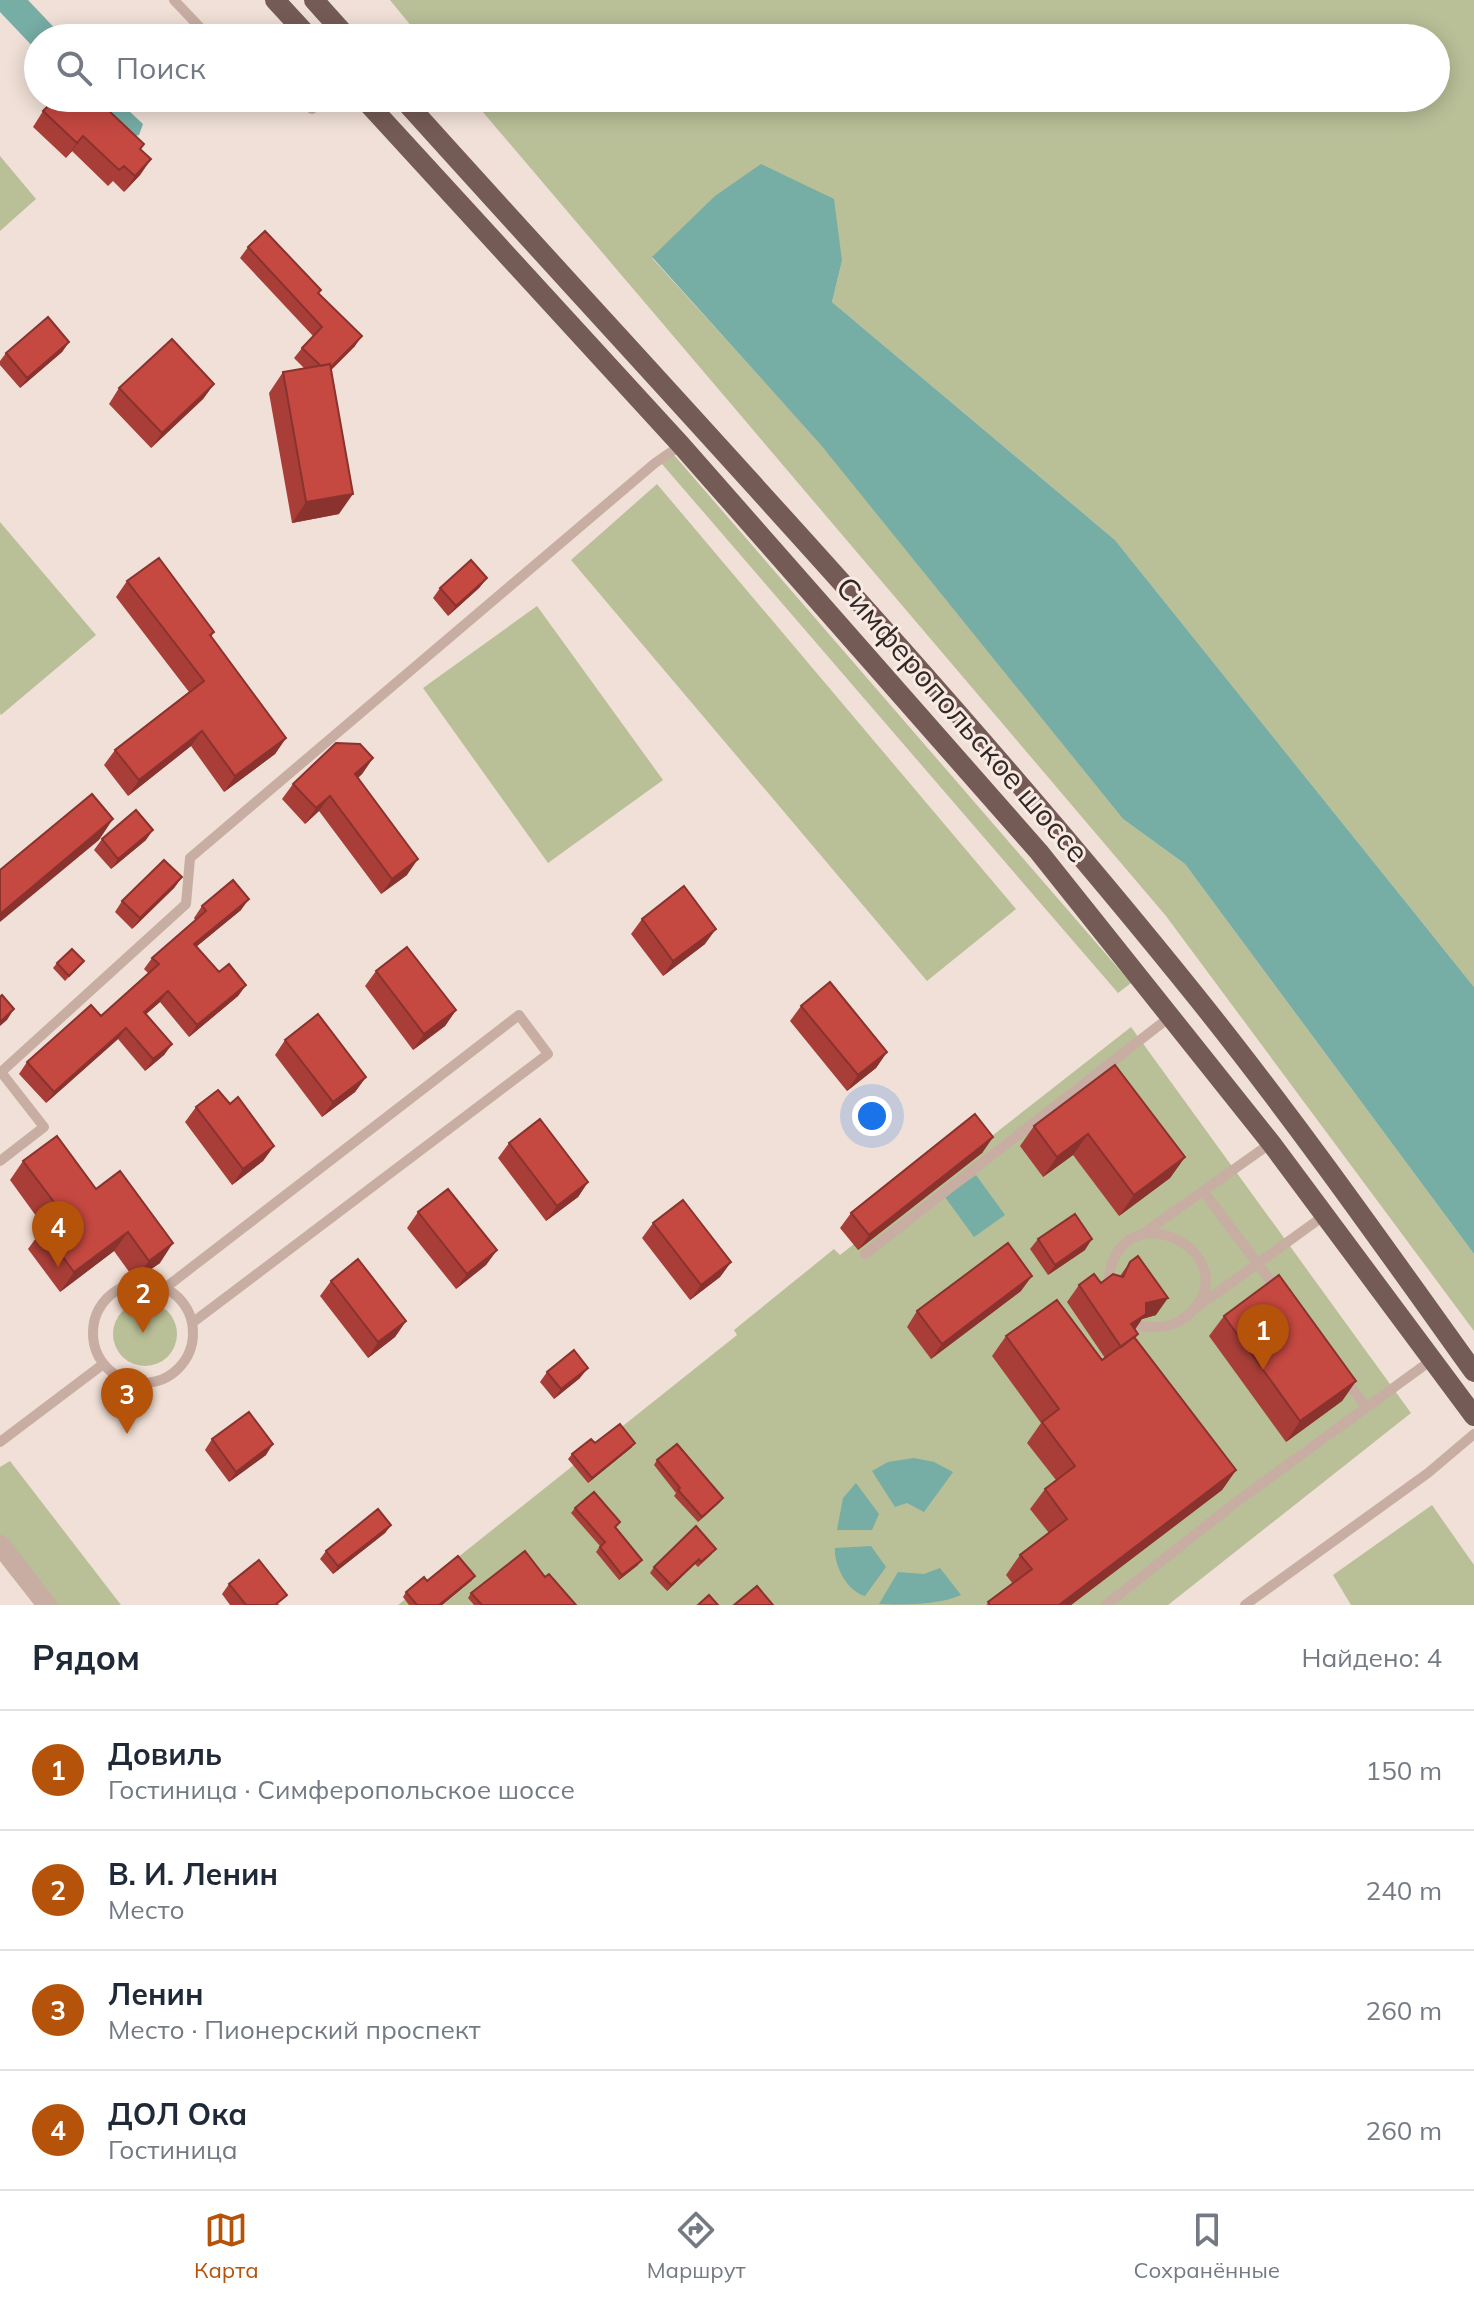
<!DOCTYPE html>
<html lang="ru">
<meta charset="utf-8">
<style>
:root{--surface:#fff;--page:#f2f2f3;--text:#1f2937;--muted:#747a83;--line:#e0e1e3;--accent:#b45309}
body{margin:0;font-family:Mulish,sans-serif;background:var(--page);color:var(--text)}
.you{position:absolute;left:872px;top:1116px;width:28px;height:28px;margin:-20px;border:6px solid #fff;border-radius:50%;background:#1a73e8;box-shadow:0 0 0 12px #1a73e833}
.badge{display:grid;place-items:center;width:52px;height:52px;border-radius:50%;background:var(--accent);color:#fff;font-size:26px;font-weight:700}
.pin{position:absolute;translate:-50% -66px;filter:drop-shadow(0 2px 4px #0008)}
.pin::after{content:'';position:absolute;top:42px;width:28px;height:24px;background:inherit;clip-path:polygon(0 0,100% 0,50% 100%)}
.list{margin:0;padding:0;list-style:none}
h2{display:flex;justify-content:space-between;align-items:center;height:104px;margin:0;padding:0 32px;font-size:34px}
h2 small{font-size:26px;font-weight:400;color:var(--muted)}
.list li{display:grid;grid-template-columns:52px 1fr auto;gap:24px;align-items:center;box-sizing:border-box;height:120px;padding:0 32px;border-top:2px solid var(--line)}
.list b{display:block;font-size:30px;white-space:nowrap}
.list p{margin:0;font-size:26px;white-space:nowrap;color:var(--muted)}
.list em{font-size:26px;font-style:normal;color:var(--muted)}
.icon{flex:none;width:44px;height:44px;fill:none;stroke:currentColor;stroke-width:2;stroke-linecap:round;stroke-linejoin:round}
.map{position:relative;flex:none;width:1474px;height:1605px;overflow:hidden}
.search{position:absolute;background:var(--surface);box-shadow:0 4px 20px #0003;left:24px;right:24px;top:24px;height:88px;display:flex;align-items:center;gap:20px;box-sizing:border-box;padding:0 28px;border-radius:44px;color:var(--muted);font-size:30px}
.sheet{height:584px;background:var(--surface)}
nav{display:flex;justify-content:space-around;align-items:center;box-sizing:border-box;height:112px;border-top:2px solid var(--line);background:var(--surface);font-size:22px;color:var(--muted)}
nav a{display:grid;justify-items:center;gap:4px}
nav .on{color:var(--accent)}
.map>svg:first-child{display:block}
</style>
<div class="map">
<svg width="1474" height="1605" viewBox="0 0 1474 1605">
<rect width="100%" height="100%" fill="#f0e0d7"/>
<path fill="#b9bf97" d="M390,0H1474V987L1115,540L832,302L842,261L652,258L821,444L1123,819L1185,864L1474,1254V1331L1166,916L471,98H1436V38H421Z
M0,156L36,199L0,231Z
M674,455L1131,983L1118,993L662,464Z
M657,484L1016,909L927,981L571,560Z
M0,522L96,635L1,715L0,713Z
M537,606L663,780L548,863L423,688Z
M1131,1027L1411,1413L1168,1605H398L737,1335L734,1330L834,1249L840,1255Z
M113 1334a32 32 0 1 1 64 0a32 32 0 1 1-64 0Z
M10,1461L121,1605H53L0,1536V1467Z
M1432,1505L1474,1565V1605H1351L1333,1575Z"/>
<path fill="#76ada5" d="M0,0H28L64,38H38V52L0,12Z
M95,98H115L143,124L139,135L132,137Z
M761,164L834,199L842,261L832,302L1115,540L1474,987V1254L1185,864L1123,819L821,445L652,257L715,196Z
M976,1175L1005,1215L974,1237L945,1197Z
M914,1458L934,1462L953,1472L924,1512L907,1503L895,1507L872,1471L888,1462Z
M856,1483L879,1514L872,1530H837L843,1498Z
M871,1546L886,1567L865,1596C847,1591 834,1566 835,1548Z
M940,1568L961,1595C939,1605 904,1605 879,1604L898,1572L924,1574Z"/>
<g fill="none" stroke-linecap="round" stroke-linejoin="round">
<path stroke="#c8ada3" stroke-width="10" d="M174,0L210,38
M295,98L312,109
M0,1073L186,904L190,858L655,463L681,445
M0,1161L44,1127L1,1072
M1203,1191L1279,1292
M1145,1232L1271,1143
M865,1254L1171,1016
M93 1333a50 50 0 1 1 100 0a50 50 0 1 1-100 0Z
M1108,1287C1113,1183 1250,1252 1191,1312C1177,1327 1160,1329 1140,1326
M165,1288L519,1015L548,1054L192,1323
M1196,1308L1325,1215
M1344,1378L1366,1407
M0,1442L102,1365
M1106,1605L1235,1503L1433,1359
M1245,1605L1428,1473L1474,1434"/>
<path stroke="#c8ada3" stroke-width="20" d="M0,1545L47,1605"/>
<path stroke="#755b56" stroke-width="20" d="M275,0L310,38
M314,0L348,38
M363,98L681,445L1039,852L1271,1143L1474,1416
M402,98C668,394 945,684 1195,995C1293,1117 1383,1245 1474,1372"/>
</g>
<path fill="#a93e38" d="M114,103L109,111L144,144L140,150L151,159L140,175L124,192L113,181L108,186L72,151L66,158L33,127L43,111Z
M248,247L318,294L355,346L331,370L339,514L292,523L269,393L283,372L305,369L294,358L302,348L313,336L240,258Z
M69,342L62,352L20,388L0,365V361L6,353Z
M214,384L203,399L151,448L109,404L119,388Z
M487,578L479,588L448,616L433,598L440,588Z
M127,581L214,632L211,637L286,738L275,754L224,792L191,746L128,796L104,765L115,750L189,692L116,597Z
M373,758L362,774L358,778L407,875L381,894L319,811L305,824L282,799L293,784Z
M102,839L146,840L111,869L94,850Z
M182,877L174,888L132,929L115,912L122,901Z
M202,906L241,910L196,947L219,972L246,985L238,996L189,1037L160,1002L146,1014L172,1044L164,1055L145,1071L118,1039L46,1103L19,1074L27,1062L101,1016L148,973L144,969L152,958L195,920L194,918Z
M642,919L705,944L663,976L631,934Z
M84,961L65,981L53,968L57,963Z
M376,971L456,1010L445,1026L413,1050L365,986Z
M801,1006L887,1052L876,1068L847,1091L790,1021Z
M285,1040L366,1077L355,1092L322,1117L275,1055Z
M1115,1065L1185,1157L1170,1178L1119,1216L1073,1155L1043,1177L1020,1146L1034,1126Z
M230,1104L274,1146L263,1161L232,1185L185,1122L196,1107Z
M993,1137L982,1153L858,1250L840,1228L851,1213Z
M509,1143L588,1182L578,1197L546,1221L498,1158Z
M23,1161L96,1189L160,1263L135,1280L114,1251L60,1292L28,1249L44,1227L10,1180Z
M418,1212L497,1250L486,1265L456,1289L407,1228Z
M653,1223L731,1262L720,1277L690,1300L642,1238Z
M1038,1239L1085,1250L1048,1275L1030,1249Z
M1130,1262L1156,1315L1142,1319L1135,1329L1138,1334L1135,1339L1236,1470L1222,1490L1071,1605H986L1013,1584L1006,1575L1020,1555L1049,1533L1030,1509L1045,1489L1056,1480L1027,1443L1041,1423L992,1356L1006,1336L1102,1360L1105,1358L1067,1302L1079,1285L1101,1283L1120,1276Z
M331,1281L406,1321L395,1337L368,1358L320,1296Z
M1021,1291L931,1359L907,1327L917,1311Z
M1224,1316L1356,1381L1342,1401L1286,1442L1209,1336Z
M547,1372L580,1378L554,1399L540,1382Z
M212,1439L266,1455L229,1482L205,1450Z
M595,1443H635L631,1448L588,1483L568,1459L572,1454Z
M657,1460L723,1498L719,1503L698,1522L674,1496L676,1493L654,1465Z
M575,1508L616,1528L638,1565L619,1580L596,1552L600,1546L571,1513Z
M391,1525L385,1533L333,1574L320,1559L326,1551Z
M712,1554L698,1567L695,1564L667,1591L650,1573L654,1567Z
M475,1576L471,1581L442,1605H409L403,1597L406,1592L427,1581Z
M545,1577L576,1605H474L468,1598L471,1593Z
M229,1584L280,1605H230L222,1594Z"/>
<path fill="#8a322e" d="M83,136L72,151L66,158L77,143Z
M151,159L140,175L124,192L135,176Z
M362,336L355,346L319,382L327,372Z
M69,342L62,352L20,388L27,378Z
M214,384L203,399L151,448L162,433Z
M353,494L339,514L292,523L306,502Z
M487,578L479,588L448,616L456,606Z
M202,731L191,746L128,796L139,780Z
M286,738L275,754L224,792L235,776Z
M373,758L362,774L344,790L355,774Z
M330,796L319,811L305,824L316,808Z
M113,819L99,840L0,922V914Z
M153,830L146,840L111,869L118,859Z
M418,859L407,875L381,894L392,879Z
M182,877L174,888L132,929L140,918Z
M249,899L241,910L186,955L194,944Z
M716,929L705,944L663,976L673,961Z
M246,985L238,996L189,1037L197,1025Z
M168,991L160,1002L136,1023L144,1012Z
M14,1009L7,1020L0,1026V1022Z
M456,1010L445,1026L413,1050L424,1034Z
M126,1028L118,1039L46,1103L54,1092Z
M172,1044L164,1055L145,1071L153,1059Z
M887,1052L876,1068L847,1091L858,1075Z
M366,1077L355,1092L322,1117L333,1102Z
M1088,1134L1073,1155L1043,1177L1057,1157Z
M993,1137L982,1153L858,1250L869,1235Z
M274,1146L263,1161L232,1185L243,1169Z
M1185,1157L1170,1178L1119,1216L1134,1195Z
M588,1182L578,1197L546,1221L557,1206Z
M128,1232L114,1251L60,1292L74,1272Z
M1092,1239L1085,1250L1048,1275L1055,1265Z
M173,1243L160,1263L135,1280L149,1261Z
M497,1250L486,1265L456,1289L467,1274Z
M731,1262L720,1277L690,1300L701,1285Z
M1032,1276L1021,1291L931,1359L942,1344Z
M1168,1298L1156,1315L1142,1319L1134,1331L1119,1341L1146,1303Z
M406,1321L395,1337L368,1358L378,1342Z
M588,1368L580,1378L554,1399L561,1389Z
M1356,1381L1342,1401L1286,1442L1300,1421Z
M635,1443L631,1448L588,1483L592,1478Z
M273,1444L266,1455L229,1482L236,1472Z
M1236,1470L1222,1490L1071,1605H1059Z
M723,1498L719,1503L698,1522L702,1517Z
M391,1525L385,1533L333,1574L338,1566Z
M699,1559L695,1564L667,1591L671,1585Z
M642,1560L638,1565L619,1580L622,1575Z
M475,1576L471,1581L442,1605H439Z"/>
<path fill="#c54841" stroke="#8a322e" stroke-width="2" d="M56,98H110L114,103L108,110L144,144L140,149L151,159L135,176L124,166L119,170L83,136L77,143L43,111Z
M265,231L321,290L318,293L362,336L331,367L330,364L321,366L302,348L322,327L248,247Z
M48,317L69,342L27,378L6,353Z
M172,339L214,384L162,433L119,388Z
M330,364L353,494L306,502L283,372Z
M159,558L214,632L210,635L286,738L235,776L202,731L139,780L115,750L204,681L127,581Z
M471,560L487,578L456,606L440,588Z
M336,743L360,744L373,758L355,774L418,859L392,879L330,796L316,808L293,784Z
M92,794L113,819L0,914V870Z
M136,810L153,830L118,859L102,839Z
M164,860L182,877L140,918L122,901Z
M233,880L249,899L194,944L219,972L229,964L246,985L197,1025L168,991L144,1012L172,1044L153,1059L126,1028L54,1092L27,1062L91,1005L101,1016L159,964L152,958L206,911L202,906Z
M684,886L716,929L673,961L642,919Z
M407,947L456,1010L424,1034L376,971Z
M72,949L84,961L69,976L57,963Z
M830,982L887,1052L858,1075L801,1006Z
M2,995L14,1009L0,1022V997Z
M318,1014L366,1077L333,1102L285,1040Z
M1115,1065L1185,1157L1134,1195L1088,1134L1057,1157L1034,1126Z
M218,1090L230,1104L238,1097L274,1146L243,1169L196,1107Z
M975,1114L993,1137L869,1235L851,1213Z
M540,1119L588,1182L557,1206L509,1143Z
M57,1136L96,1189L120,1171L173,1243L149,1261L128,1232L74,1272L42,1229L63,1214L23,1161Z
M448,1189L497,1250L467,1274L418,1212Z
M683,1200L731,1262L701,1285L653,1223Z
M1075,1214L1092,1239L1055,1265L1038,1239Z
M1008,1243L1032,1276L942,1344L917,1311Z
M1138,1256L1168,1298L1146,1303V1314L1131,1324L1138,1334L1121,1347L1079,1285L1094,1274L1101,1283L1113,1274L1123,1277L1130,1262Z
M358,1259L406,1321L378,1342L331,1281Z
M1279,1275L1356,1381L1300,1421L1224,1316Z
M1057,1300L1102,1360L1134,1337L1236,1470L1059,1605H990L988,1602L1032,1569L1020,1555L1067,1519L1045,1489L1075,1466L1042,1422L1059,1409L1006,1336Z
M574,1350L588,1368L561,1389L547,1372Z
M249,1412L273,1444L236,1472L212,1439Z
M620,1424L635,1443L592,1478L572,1454L591,1439L595,1443Z
M677,1444L723,1498L702,1517L678,1490L680,1488L657,1460Z
M594,1492L620,1522L615,1527L642,1560L622,1575L600,1547L605,1542L575,1508Z
M378,1509L391,1525L338,1566L326,1551Z
M696,1526L716,1549L701,1562L699,1559L671,1585L654,1567Z
M525,1551L545,1577L549,1574L576,1605H482L471,1593Z
M458,1556L475,1576L439,1605H417L406,1592L424,1577L427,1581Z
M259,1560L287,1595L275,1605H246L229,1584Z
M757,1586L773,1605H734Z
M709,1595L718,1605H698Z"/>
<g text-anchor="middle" stroke-width="6" stroke-linejoin="round" paint-order="stroke">
<g font-size="30" fill="#332725" stroke="#f8ebe3">
<text transform="translate(962 720) rotate(49)" y="10">Симферопольское шоссе</text>
</g>
</g>
</svg>
<div class="you"></div>
<div class="pin badge" style="left:1263px;top:1370px">1</div>
<div class="pin badge" style="left:143px;top:1333px">2</div>
<div class="pin badge" style="left:127px;top:1434px">3</div>
<div class="pin badge" style="left:58px;top:1267px">4</div>
<div class="search"><svg class="icon" aria-label="search" viewBox="0 0 24 24"><circle cx="10" cy="10" r="6"/><path d="M15 15l6 6"/></svg>Поиск</div>
</div>
<section class="sheet">
<h2>Рядом<small>Найдено: 4</small></h2>
<ul class="list">
<li><span class="badge">1</span><div><b>Довиль</b><p>Гостиница · Симферопольское шоссе</p></div><em>150 m</em></li>
<li><span class="badge">2</span><div><b>В. И. Ленин</b><p>Место</p></div><em>240 m</em></li>
<li><span class="badge">3</span><div><b>Ленин</b><p>Место · Пионерский проспект</p></div><em>260 m</em></li>
<li><span class="badge">4</span><div><b>ДОЛ Ока</b><p>Гостиница</p></div><em>260 m</em></li>
</ul>
</section>
<nav>
<a class="on"><svg class="icon" aria-label="map" viewBox="0 0 24 24"><path d="M3 6l6-2 6 2 6-2v14l-6 2-6-2-6 2zM9 4v14M15 6v14"/></svg>Карта</a>
<a><svg class="icon" aria-label="directions" viewBox="0 0 24 24"><path d="M12 3l9 9-9 9-9-9zM9 14v-3h6M13 9l2 2-2 2"/></svg>Маршрут</a>
<a><svg class="icon" aria-label="saved" viewBox="0 0 24 24"><path d="M7 4h10v16l-5-4-5 4z"/></svg>Сохранённые</a>
</nav>
